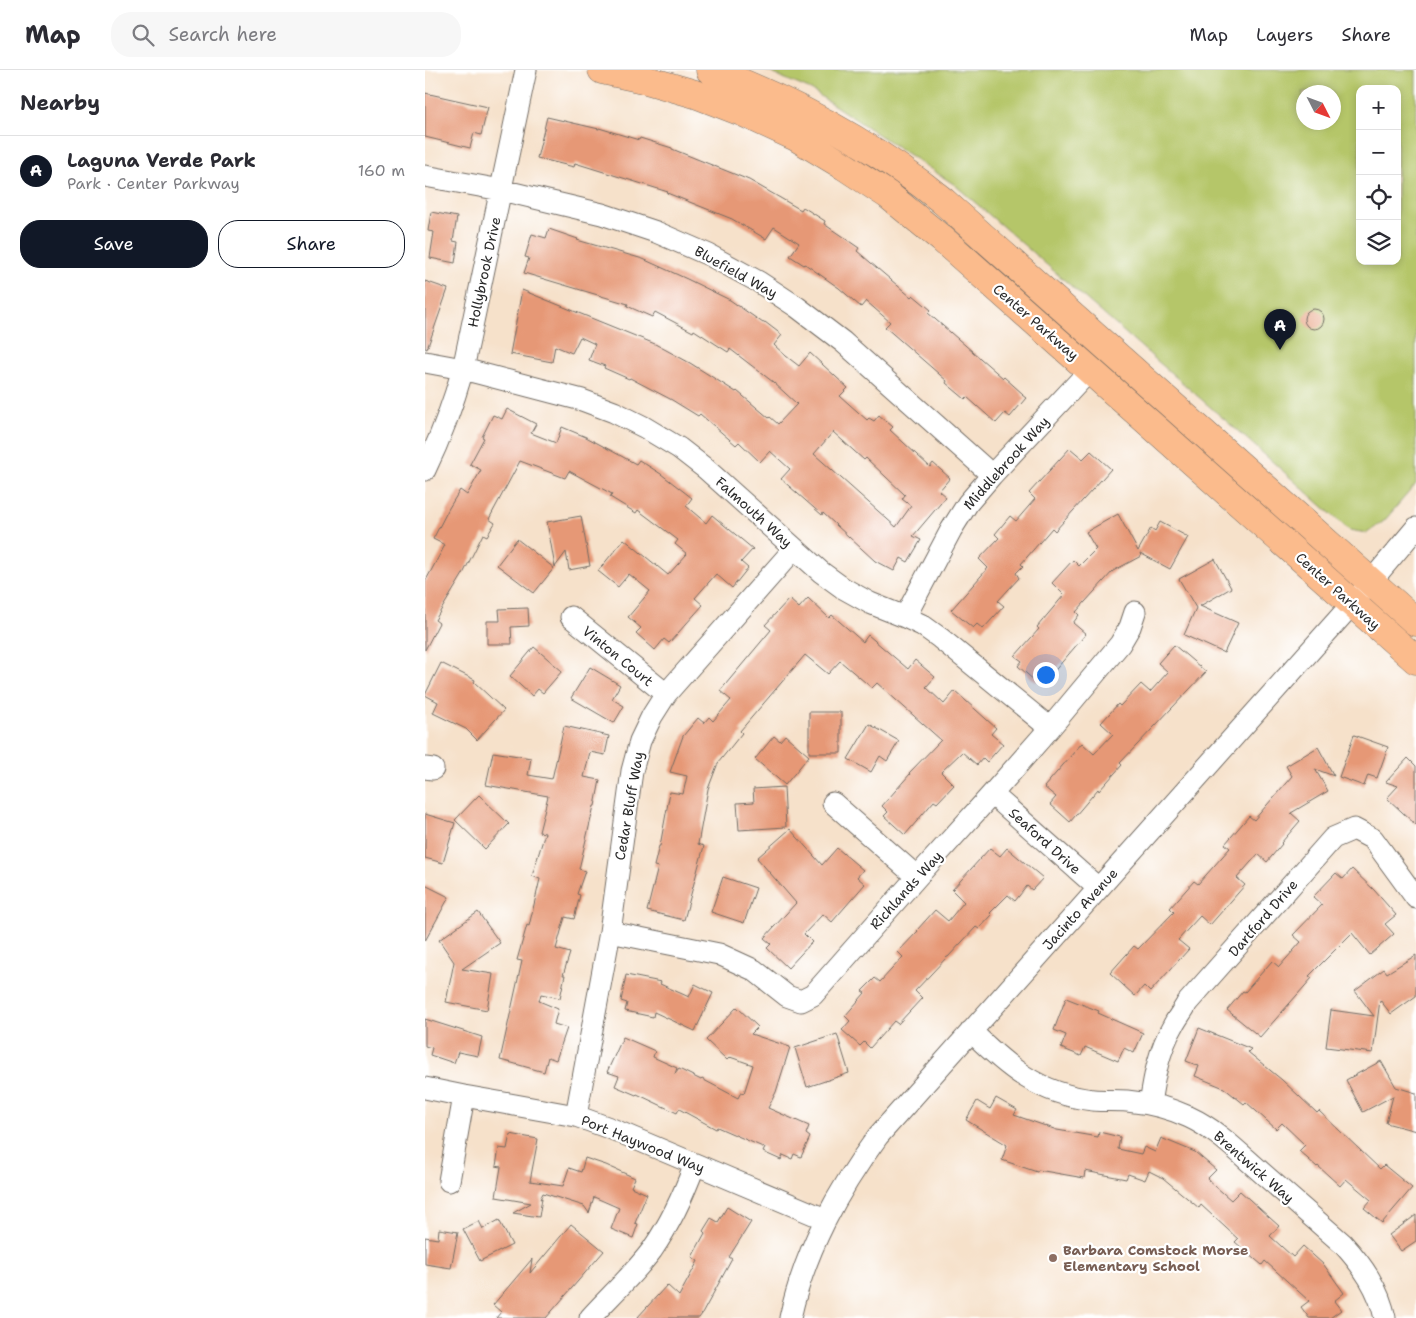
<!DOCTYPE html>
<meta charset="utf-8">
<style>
:root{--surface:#fff;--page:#f7f7f7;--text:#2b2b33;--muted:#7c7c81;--line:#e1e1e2;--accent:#111827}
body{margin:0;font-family:"Shantell Sans",sans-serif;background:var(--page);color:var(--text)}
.controls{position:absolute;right:15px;top:15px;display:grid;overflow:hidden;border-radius:10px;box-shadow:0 2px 8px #0003}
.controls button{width:45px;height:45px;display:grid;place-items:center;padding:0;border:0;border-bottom:1px solid var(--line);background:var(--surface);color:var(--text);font:25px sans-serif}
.compass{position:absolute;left:871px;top:15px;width:45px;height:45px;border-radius:50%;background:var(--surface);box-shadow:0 2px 8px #0003;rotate:132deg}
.you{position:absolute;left:620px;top:604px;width:18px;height:18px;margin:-12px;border:4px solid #fff;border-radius:50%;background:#1a73e8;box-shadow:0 0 0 8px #1a73e833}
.badge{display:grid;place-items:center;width:32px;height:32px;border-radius:50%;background:var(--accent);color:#fff;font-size:16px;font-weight:700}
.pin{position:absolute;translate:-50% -41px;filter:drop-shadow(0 1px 2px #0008)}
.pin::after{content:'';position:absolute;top:26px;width:18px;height:15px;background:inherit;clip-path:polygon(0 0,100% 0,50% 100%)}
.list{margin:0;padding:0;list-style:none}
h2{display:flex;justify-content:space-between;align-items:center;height:65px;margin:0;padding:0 20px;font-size:21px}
h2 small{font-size:16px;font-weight:400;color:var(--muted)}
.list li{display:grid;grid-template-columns:32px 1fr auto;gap:15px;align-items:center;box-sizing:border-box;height:70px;padding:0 20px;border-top:1px solid var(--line)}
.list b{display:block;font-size:19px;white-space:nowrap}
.list p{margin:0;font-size:16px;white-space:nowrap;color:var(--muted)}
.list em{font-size:16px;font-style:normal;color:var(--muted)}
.actions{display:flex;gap:10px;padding:15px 20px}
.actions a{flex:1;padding:11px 0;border:1px solid var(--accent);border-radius:20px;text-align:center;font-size:18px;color:var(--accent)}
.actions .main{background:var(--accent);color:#fff}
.icon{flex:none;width:28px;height:28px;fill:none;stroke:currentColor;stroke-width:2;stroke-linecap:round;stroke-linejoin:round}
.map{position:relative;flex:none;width:991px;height:1248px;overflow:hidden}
header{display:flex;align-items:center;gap:30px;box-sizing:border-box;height:70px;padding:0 25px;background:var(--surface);border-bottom:1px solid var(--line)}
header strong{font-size:24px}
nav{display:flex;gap:28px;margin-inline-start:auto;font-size:18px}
.search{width:350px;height:45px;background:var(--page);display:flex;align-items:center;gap:12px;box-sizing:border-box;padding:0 18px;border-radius:20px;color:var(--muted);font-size:19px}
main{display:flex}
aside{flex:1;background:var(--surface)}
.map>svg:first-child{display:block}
</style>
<header>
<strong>Map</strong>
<div class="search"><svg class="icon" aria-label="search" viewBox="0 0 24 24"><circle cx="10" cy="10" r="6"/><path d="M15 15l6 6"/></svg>Search here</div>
<nav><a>Map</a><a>Layers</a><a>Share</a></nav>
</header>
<main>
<aside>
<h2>Nearby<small></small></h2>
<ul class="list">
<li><span class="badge">A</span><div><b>Laguna Verde Park</b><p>Park · Center Parkway</p></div><em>160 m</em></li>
</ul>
<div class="actions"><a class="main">Save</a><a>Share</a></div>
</aside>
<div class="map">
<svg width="991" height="1248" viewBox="0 0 991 1248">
<rect width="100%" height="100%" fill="#fff"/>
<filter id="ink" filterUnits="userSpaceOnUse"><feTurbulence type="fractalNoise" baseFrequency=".02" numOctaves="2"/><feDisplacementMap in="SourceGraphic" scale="10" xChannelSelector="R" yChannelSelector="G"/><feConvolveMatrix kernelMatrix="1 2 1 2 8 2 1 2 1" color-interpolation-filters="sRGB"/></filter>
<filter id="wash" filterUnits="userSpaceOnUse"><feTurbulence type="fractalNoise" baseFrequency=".0096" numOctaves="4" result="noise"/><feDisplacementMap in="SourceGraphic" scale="20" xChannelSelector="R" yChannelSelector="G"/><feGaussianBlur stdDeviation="1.12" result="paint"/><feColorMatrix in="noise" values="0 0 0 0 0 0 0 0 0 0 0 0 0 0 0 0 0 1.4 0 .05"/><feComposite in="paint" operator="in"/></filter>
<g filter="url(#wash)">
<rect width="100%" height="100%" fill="#f6e1ca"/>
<path fill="#b5c669" stroke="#70784a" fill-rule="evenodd" d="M340,0H991V414L959,451L942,463L924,460L822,369L530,115L386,20ZM935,19H972V191H935ZM878,22H908V52H878Z"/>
<g id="blocks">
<path fill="#e69876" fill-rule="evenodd" d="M0,23L63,37L56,65L49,63L45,78L0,67Z
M122,47L174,59V58L214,70L215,68L247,78V79L324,110L376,140L378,137L400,151L399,154L434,178L432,181L486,227L488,225L506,240L503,243L578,308L579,307L598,324L597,325L601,328L585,347L580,343L571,353L542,327L540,329L521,313L522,311L460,257L465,252L441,231L436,237L414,218L380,194L379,195L365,186L374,173L349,157L341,169L307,149L242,123L243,122L150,93L149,97L112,88Z
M6,142L32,147L28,171L33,172L30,193L5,188L9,162L3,161Z
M124,159L153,169L152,170L218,189L262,209L305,230L338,253L340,252L357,265L349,275L361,286L374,296L385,283L423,318L415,326L442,350L444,348L449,351L454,345L468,357L465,360L505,397L508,393L525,408L514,421L521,427L488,466L496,470L483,492L476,488L469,501L450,491L398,443L397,445L356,409L365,399L345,381L335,392L314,372L311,375L275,344L273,346L247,330L205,308L204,309L179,298L180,296L164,290L170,274L155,267L147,283L130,276L127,292L85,284L97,220L230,274L265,293L311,322L312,321L344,348L345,347L353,354L372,334L348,312L305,279L303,282L269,260L268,262L230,242L227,247L202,236L203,234L99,203L104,188L100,187L107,164L121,168ZM408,362L439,390L441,388L480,425L477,429L486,436L471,457L389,384Z
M0,211L23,219L2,279L0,278Z
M879 249a10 10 0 1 1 20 0a10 10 0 1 1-20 0Z
M82,339L111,354L106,363L131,373L137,357L161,367L211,394L214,390L236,404L267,428L261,436L281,453L287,445L328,479L316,492L323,498L307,518L291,504L270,528L278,535L244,573L239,569L230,580L211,563L216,558L203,547L225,521L204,504L193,517L173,501L199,469L243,505L262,484L250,474L253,470L213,440L211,443L185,427L187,424L144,401L140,408L95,391L64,449L70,453L62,466L58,464L38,504L10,550L14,553L0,580V512L20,475L8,469L24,438L35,420L42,425L56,400L45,394L59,368L57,367L68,345L77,349Z
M645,378L658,389L666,381L686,399L630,461L627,458L596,494L598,496L591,503L594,508L573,531L579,536L558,559L552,554L548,558L526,540L563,498L554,489L574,468L570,464L585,446L591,451L610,429L604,423Z
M693,444L713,481L726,458L730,461L735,452L763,467L745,499L715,483L716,486L688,501L651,542L654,545L648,553L661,564L626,605L620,601L611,612L593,596L597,591L590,586L614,559L612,557L639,525L627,513L648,490L654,496L671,479L661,462Z
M156,446L165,496L144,500L141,482L130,497L122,452Z
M92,469L129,498L109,523L72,495Z
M790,489L806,518L775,536L813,553L799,583L759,565L771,538L754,509Z
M383,528L404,548L407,545L438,572L443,565L483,599L490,590L510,607L501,617L519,634L530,621L571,658L566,664L578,674L562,692L558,688L552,695L537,682L516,702L529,715L512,733L509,731L480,765L459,746L463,742L457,736L485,704L484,703L516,670L452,613L447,618L415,591L403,604L380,585L315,661L317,663L293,693L283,719L273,774L279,776L259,850L222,841L233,797L229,796L234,776H235L245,722L258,724L262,706L245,702L258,666L273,648L279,653L284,647L288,651L306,630L295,621L346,560L340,555L364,529L374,538Z
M103,538L104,556L86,557L87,574H62V551H75L74,539Z
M749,575L781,602L695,693L697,695L674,721L673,719L645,752L625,734L631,727L619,717L657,673L669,684L688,664L676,653L693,634L695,636L716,614L725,622L743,602L733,593Z
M109,577L137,601L118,623L113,619L107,626L85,606Z
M16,593L50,610L49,612L79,640L52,670L41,659L8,643L13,632L0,625Z
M165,597L195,615L187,629L199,636L189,653L146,628Z
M384,642H416V683H384Z
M444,654L474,671L462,691L455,686L446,702L423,689Z
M139,656L184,666L180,685L165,682L159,707L175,710L170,736H169L154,799L160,801L152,824L155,825L149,849L140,847L131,879L145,883L138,905H140L135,928L116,924L114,931L133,939L129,954L142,958L131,990L123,987L119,1002L87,993L75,990L97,891L92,890L102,855L104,856L115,809L107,806L120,763L114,762L123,726L61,715L68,682L106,688L103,705L127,709Z
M360,665L384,686L360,715L330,689L349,666L355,671Z
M929,665L963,677L952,708L943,705L939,716L914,707Z
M893,677L909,706L890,699L903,721L866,743L875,751L856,773L857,774L842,792L833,784L812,808L820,815L785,855L775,846L753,870L764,879L725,922L719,916L710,926L685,903L709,876L713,879L749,842L745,838L769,811L773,814L805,778L800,774L824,746L829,750L867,706L861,696Z
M983,688L991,696V755L962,728L973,716L961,712Z
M359,717L361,757L314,760L312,733L329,732L328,719Z
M54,725L84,754L60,779L30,750Z
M0,744L30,753L18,793L0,788Z
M365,759L397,795L412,778L438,800L432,807L440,814L407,852L398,844L379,864L387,872L363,898L342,878L346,874L339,868L371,833L332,788Z
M565,778L575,786L582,778L618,808L607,820L602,816L590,831L583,825L565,843L567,845L554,859L551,857L523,887H522L490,921L497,928L473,954L469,951L445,978L439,972L435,976L417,960L425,951L420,946L440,923L437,921L450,908L455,912L478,887L473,882L493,861L492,860L510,840L523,851L539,832L527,820Z
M927,799L949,820L971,845L960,854L969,864L945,885L927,863L884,906L887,908L835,967L802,940L818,921L820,922L847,891L854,897L876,872L868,865L897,835L888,827L911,803L918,809Z
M298,807L331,818L319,853L286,842Z
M0,815L24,827L0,871Z
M53,842L75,873L37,899L68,904L62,940L21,932L29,892L14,870Z
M991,885V926L966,944L955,930L948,983L901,977L906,940L949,946L930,921L959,899L962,903Z
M201,905L236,912L235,914L264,927L270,914L288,923L270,961L229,942L228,947L200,941L202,933L196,931Z
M641,928L674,941L673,943L718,963L709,983L699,978L693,991L660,977L656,986L636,978L641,965L629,960Z
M312,937L333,957L326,964L365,977L351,1022L343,1038L384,1056L381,1064L385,1067L376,1087L369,1084L367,1089L358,1085L356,1090L338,1082L340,1078L292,1057L291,1059L254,1039L252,1043L212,1024L211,1025L190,1016L194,1006L182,1002L198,967L230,981L228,987L252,998L250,1004L254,999L276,1010L277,1009L313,1028L316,1022L319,1023L328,995L305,987L302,990L281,970Z
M0,949L57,967L53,986L33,982L29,993L5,985L7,978L0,976Z
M774,958L826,979L823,982L857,1010L892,1043L894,1041L955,1099L959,1095L987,1118L957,1153L939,1138L946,1130L921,1109L915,1116L893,1096L892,1097L874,1081L880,1075L857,1053L851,1059L821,1032L819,1034L799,1018L770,1006L774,996L761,991Z
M412,964L424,1003L382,1017L370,978Z
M956,991L971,1017L991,1023V1061L961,1053L968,1026L938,1042L921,1010Z
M571,1028L592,1040L589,1045L632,1060L673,1067L674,1062L695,1067L693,1079L716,1084L719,1077L730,1082L736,1068L770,1082L791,1100L782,1109L806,1130L815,1121L854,1156L845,1166L868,1187L878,1176L899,1195L919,1223L909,1231L916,1240L905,1248H884L876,1237L884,1231L840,1191L837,1195L810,1172L813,1169L776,1135L774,1138L738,1108L724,1101L720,1110L703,1104L701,1109L660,1101L659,1108L613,1100L612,1102L577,1090L582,1075L541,1050L552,1031L565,1039Z
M85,1064L113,1069L105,1111L138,1116L144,1098L156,1102L160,1088L181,1095L210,1108L206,1117L222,1124L210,1153L213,1154L208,1168L186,1159L194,1138L169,1127L164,1143L159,1136L118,1123L115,1129L117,1128L114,1147L88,1143L106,1133L71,1127L76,1097L71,1096L74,1078L82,1079Z
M302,1137L326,1152L304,1187L307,1189L277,1244L274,1248H212L242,1215L254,1226L273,1191L267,1187L280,1163L278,1161L286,1148L293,1152Z
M991,1145V1171L976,1181L964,1165Z
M74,1150L87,1175L55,1191L38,1159L54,1151L58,1159Z
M146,1154L179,1181L121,1248H71L76,1242L68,1235L107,1189L105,1203Z
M14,1159L33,1162L26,1198L0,1194V1167L13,1169Z"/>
</g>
</g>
<g filter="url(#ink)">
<use href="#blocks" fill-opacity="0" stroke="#726b63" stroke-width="1"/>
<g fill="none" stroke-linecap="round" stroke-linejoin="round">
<g stroke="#726b63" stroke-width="23">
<path id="minor" d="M0,106L76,120L177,144L231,162L284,185L334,212L372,237L418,272L567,405
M0,292L38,299L157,330L189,342L219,357L254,378L281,399L396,502L418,518L445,533L480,547L497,555L515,568L625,658
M0,400C16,367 28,334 38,299L101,0
M146,547L241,624
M480,547L526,460L543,433L567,405L665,300
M0,698L8,699
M567,724L673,818
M408,733L492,807
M185,862L294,884L329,900L362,926L376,931L388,925L492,807L567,724L625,658L695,574L705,557L710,542
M546,961C582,997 614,1024 668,1030C679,1031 691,1030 702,1031C723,1033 745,1038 764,1047C792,1060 813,1082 836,1102C863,1126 891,1150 918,1174C938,1196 954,1219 960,1248
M0,1018L39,1026L151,1046L187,1059L400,1149
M725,1034C729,1007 734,980 748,956C752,948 758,941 762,933L908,768L929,759L948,769L991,828
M151,1046L185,862L207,701L215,671L227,646L241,624L369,479
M24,1111L39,1026
M165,1248C185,1226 209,1204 227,1180C245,1154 259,1124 270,1094
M365,1248C380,1180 412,1122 453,1066L927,534L991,458"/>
</g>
<g stroke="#726b63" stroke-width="29">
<path id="major" d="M177,0L218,9L270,24L319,43L371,67L419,96L463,125L517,169L991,590
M285,0C369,32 448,74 518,131L991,552"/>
</g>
<use href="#minor" stroke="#fff" stroke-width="21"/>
<use href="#major" stroke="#fbbb8c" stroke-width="28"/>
</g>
</g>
<circle fill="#8d6e63" stroke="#fff" stroke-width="2" cx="628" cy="1188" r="5"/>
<g text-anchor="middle" stroke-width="4.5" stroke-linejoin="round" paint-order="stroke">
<g font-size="14" fill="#2b2b2b" stroke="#fff">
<text transform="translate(59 202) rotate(-78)" y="5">Hollybrook Drive</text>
<text transform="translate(311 202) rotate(29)" y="5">Bluefield Way</text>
<text transform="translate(611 252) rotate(41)" y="5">Center Parkway</text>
<text transform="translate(581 393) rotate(-48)" y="5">Middlebrook Way</text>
<text transform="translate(329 442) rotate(42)" y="5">Falmouth Way</text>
<text transform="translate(913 521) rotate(42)" y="5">Center Parkway</text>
<text transform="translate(193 586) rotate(39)" y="5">Vinton Court</text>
<text transform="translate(204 736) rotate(-80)" y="5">Cedar Bluff Way</text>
<text transform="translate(620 771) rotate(42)" y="5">Seaford Drive</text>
<text transform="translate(481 820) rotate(-48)" y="5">Richlands Way</text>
<text transform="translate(655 839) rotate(-48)" y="5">Jacinto Avenue</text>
<text transform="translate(838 848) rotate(-49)" y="5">Dartford Drive</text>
<text transform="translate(218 1074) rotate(22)" y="5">Port Haywood Way</text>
<text transform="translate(829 1097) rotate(41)" y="5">Brentwick Way</text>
</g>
<g font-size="14" font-weight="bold" fill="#785e54" stroke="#fff" text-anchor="start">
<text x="638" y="1185">Barbara Comstock Morse<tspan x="638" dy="16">Elementary School</tspan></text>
</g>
</g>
</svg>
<div class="controls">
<button>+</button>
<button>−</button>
<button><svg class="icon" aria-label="locate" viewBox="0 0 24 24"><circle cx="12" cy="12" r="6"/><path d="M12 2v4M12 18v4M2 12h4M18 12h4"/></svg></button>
<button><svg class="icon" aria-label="layers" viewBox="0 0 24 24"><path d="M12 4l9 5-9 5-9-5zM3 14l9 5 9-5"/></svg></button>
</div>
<svg class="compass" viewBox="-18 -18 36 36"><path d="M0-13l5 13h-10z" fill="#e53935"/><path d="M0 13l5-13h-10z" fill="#7c7c81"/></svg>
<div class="you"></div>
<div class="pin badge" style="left:855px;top:280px">A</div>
</div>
</main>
